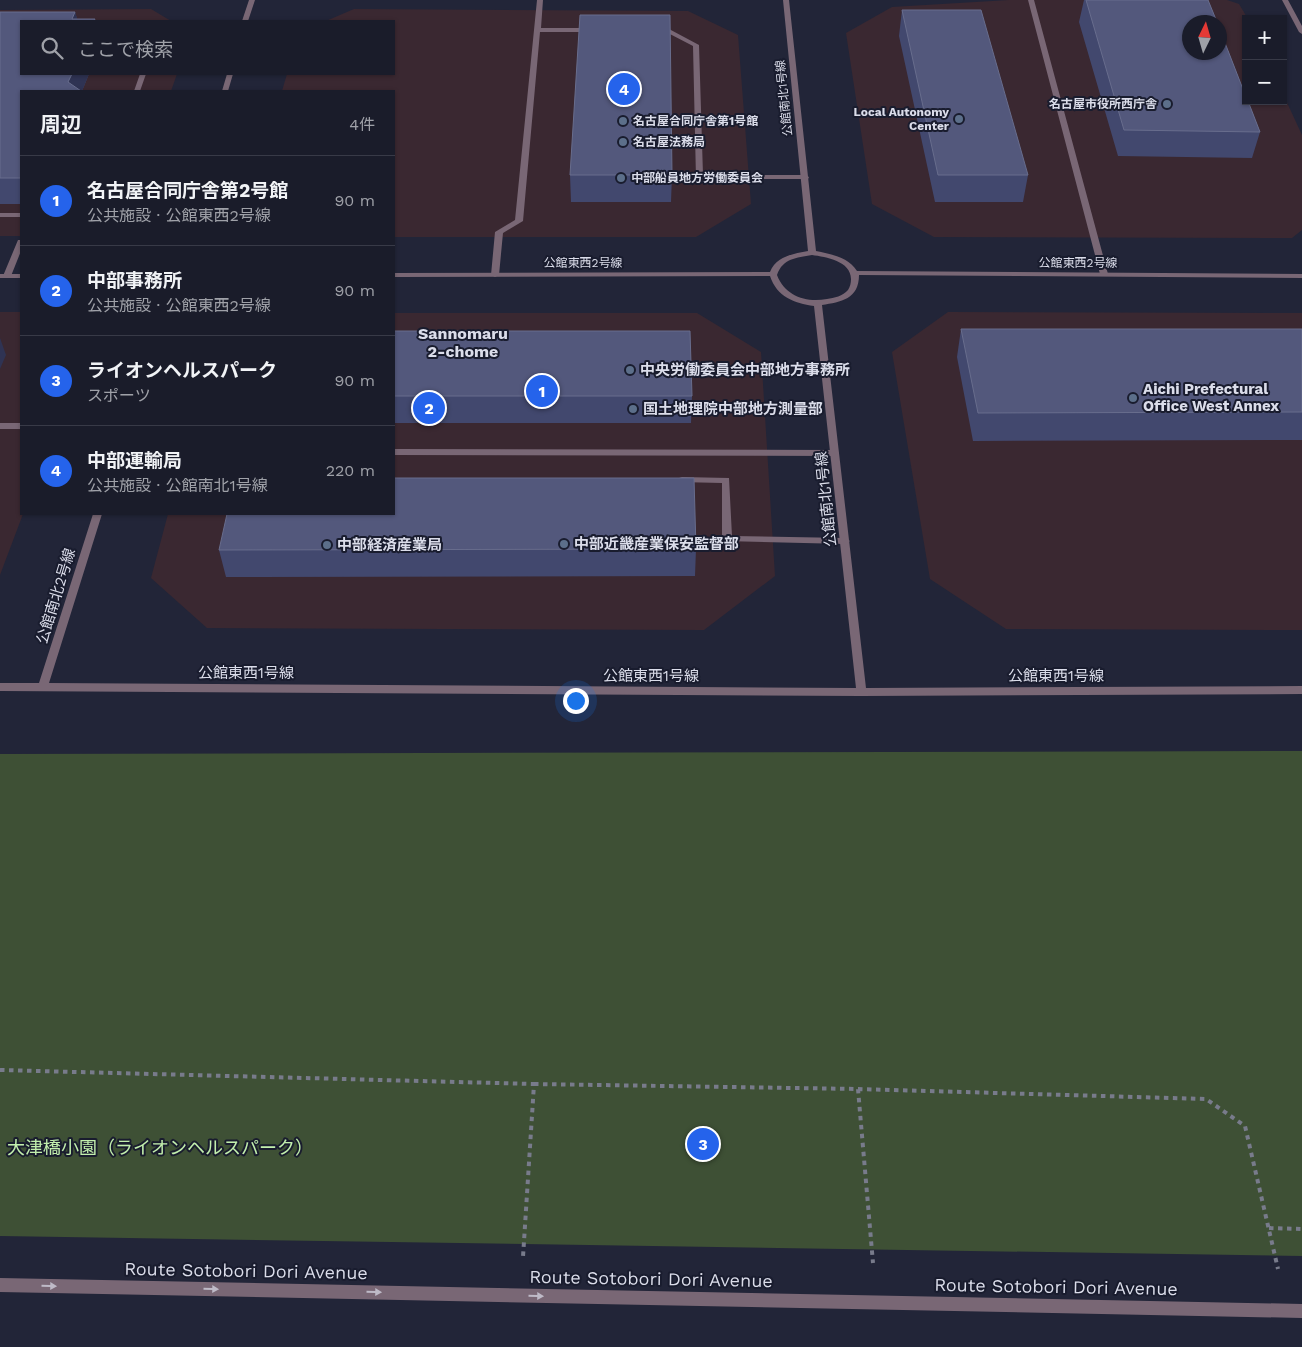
<!DOCTYPE html>
<html lang="ja">
<meta charset="utf-8">
<style>
:root{--surface:#1a1c2a;--page:#272936;--text:#f1f3f6;--muted:#9fa1a8;--line:#383a47;--accent:#2563eb}
body{margin:0;font-family:"Work Sans","Noto Sans JP",sans-serif;background:var(--page);color:var(--text)}
.controls{position:absolute;right:15px;top:15px;display:grid;overflow:hidden;border-radius:0px;box-shadow:0 1px 4px #0004}
.controls button{width:45px;height:45px;display:grid;place-items:center;padding:0;border:0;border-bottom:1px solid var(--line);background:var(--surface);color:var(--text);font:25px sans-serif}
.compass{position:absolute;left:1182px;top:15px;width:45px;height:45px;border-radius:50%;background:var(--surface);box-shadow:0 1px 4px #0004;rotate:5deg}
.you{position:absolute;left:575px;top:700px;width:18px;height:18px;margin:-12px;border:4px solid #fff;border-radius:50%;background:#1a73e8;box-shadow:0 0 0 8px #1a73e833}
.badge{display:grid;place-items:center;width:32px;height:32px;border-radius:50%;background:var(--accent);color:#fff;font-size:16px;font-weight:700}
.pin{position:absolute;translate:-50% -50%;border:2px solid #fff;box-shadow:0 1px 5px #0006}
.list{margin:0;padding:0;list-style:none}
h2{display:flex;justify-content:space-between;align-items:center;height:65px;margin:0;padding:0 20px;font-size:21px}
h2 small{font-size:16px;font-weight:400;color:var(--muted)}
.list li{display:grid;grid-template-columns:32px 1fr auto;gap:15px;align-items:center;box-sizing:border-box;height:90px;padding:0 20px;border-top:1px solid var(--line)}
.list b{display:block;font-size:19px;white-space:nowrap}
.list p{margin:0;font-size:16px;white-space:nowrap;color:var(--muted)}
.list em{font-size:16px;font-style:normal;color:var(--muted)}
.icon{flex:none;width:28px;height:28px;fill:none;stroke:currentColor;stroke-width:2;stroke-linecap:round;stroke-linejoin:round}
.map{position:relative;flex:none;width:1302px;height:1347px;overflow:hidden}
.search{position:absolute;background:var(--surface);box-shadow:0 1px 4px #0004;left:20px;top:20px;width:375px;height:55px;display:flex;align-items:center;gap:12px;box-sizing:border-box;padding:0 18px;border-radius:0px;color:var(--muted);font-size:19px}
.panel{position:absolute;background:var(--surface);box-shadow:0 1px 4px #0004;left:20px;top:90px;width:375px;height:425px;border-radius:0px}
.map>svg:first-child{display:block}
</style>
<div class="map">
<svg width="1302" height="1347" viewBox="0 0 1302 1347">
<rect width="100%" height="100%" fill="#222538"/>
<path fill="#3a2831" fill-rule="evenodd" d="M1009,0H1227L1239,4L1248,19H1246V101H1283V94L1302,135V230L1292,238L934,237L872,204L846,33L892,7ZM1190,22H1220V52H1190Z
M151,9L171,21H21V74H177L171,91H21V236H0V10Z
M354,9L688,11L738,35L751,204L696,237H394V91H282L287,74H394V21H326Z
M0,312H21L23,514L0,575Z
M948,312L1302,313V630L1006,629L930,579L892,352Z
M394,313H697L761,352L775,576L704,630L207,628L151,578L168,514H394Z"/>
<path fill="#3e5035" d="M1302,751V1256L0,1236V754Z"/>
<g fill="none" stroke-linecap="round" stroke-linejoin="round">
<path stroke="#787b8b" stroke-width="4" stroke-dasharray="4.5 4.5" stroke-linecap="butt" d="M0,1070L534,1084L523,1257
M534,1084L858,1089L873,1263
M858,1089L1206,1099L1245,1126L1278,1269
M1269,1228L1302,1229"/>
<path fill="#796775" fill-rule="evenodd" d="M537,0H543L541,28H591L594,30L591,32H540L523,221L503,233L499,275L495,277L491,275L495,232L515,220Z
M1028,0H1034L1108,274L1107,276H1104L1100,274Z
M658,28L669,29L699,45L703,175H805L809,177L808,179H696L693,46L666,32L656,31V29Z
M140,74H146L140,91H134Z
M0,213H21V217H0Z
M18,240H21V251L11,276L10,278H4L3,276Z
M0,423H21V429H0Z
M394,449L835,450L839,453L835,456L394,455Z
M682,477L729,478L732,536L845,538L850,541L845,544L724,541L722,539V483L679,482L677,480L679,478Z"/>
<path fill="#796775" fill-rule="evenodd" d="M249,0H255L248,21H242Z
M783,0H789L816,251C831,254 848,257 857,271L1302,274V278L859,275C859,299 841,302 822,305L866,688L1302,686V694L861,696L0,691V683H39L93,514H102L49,683L856,688L814,306C794,303 777,297 770,276L394,277V273L770,272C776,256 793,254 808,251ZM812,255C826,257 851,261 851,279C851,283 850,287 848,290C843,296 834,298 827,299C806,303 785,296 777,275C783,258 796,258 812,255Z
M1282,0H1288L1302,26V34L1299,32Z
M227,74H233L228,91H222Z
M0,274H21V278H0Z
M0,1278L1302,1304V1318L0,1292Z"/>
</g>
<path fill="#42486e" d="M1084,0H1208L1260,132L1252,158L1118,156L1079,22Z
M902,10L1028,175L1023,202H935L899,36Z
M0,12H75L77,19L21,74H89L82,91H21V204H0Z
M570,175H672L671,202H571Z
M961,329H1302V440L973,441L957,357Z
M394,331L692,396L691,423H394Z
M696,549L695,576L226,577L219,550Z"/>
<path fill="#2f3353" d="M75,12L78,21L72,19Z
M72,74H89L82,91H70L68,82Z
M0,338L6,355L0,369Z"/>
<path fill="#53587c" stroke="#686d8d" d="M1086,0H1208L1217,22H1190V52H1220V30L1246,97V101H1248L1260,132L1124,130Z
M902,10H981L1028,175H938Z
M0,12H75L72,19H95L94,21H21V74H72L68,82L81,91H21V178H0Z
M580,15H670L672,175H570Z
M961,329H1302V412L978,413Z
M394,331H690L692,396H394Z
M394,478H694L696,549L219,550L227,514H394Z"/>
<defs><path id="oneway-solid" d="M-6-.8H1V-3.2L6.5 0L1 3.2V.8H-6Z" transform="scale(1.25)"/></defs>
<g fill="#bebac7">
<use href="#oneway-solid" transform="translate(49 1286) rotate(1)"/>
<use href="#oneway-solid" transform="translate(211 1289) rotate(1)"/>
<use href="#oneway-solid" transform="translate(374 1292) rotate(1)"/>
<use href="#oneway-solid" transform="translate(536 1296) rotate(1)"/>
</g>
<g fill="#5c6f8a" stroke="#191c2e" stroke-width="2">
<circle cx="1167" cy="104" r="5"/>
<circle cx="959" cy="119" r="5"/>
<circle cx="623" cy="121" r="5"/>
<circle cx="623" cy="142" r="5"/>
<circle cx="621" cy="178" r="5"/>
<circle cx="630" cy="370" r="5"/>
<circle cx="1133" cy="398" r="5"/>
<circle cx="633" cy="409" r="5"/>
<circle cx="564" cy="544" r="5"/>
<circle cx="327" cy="545" r="5"/>
</g>
<g text-anchor="middle" stroke-width="4" stroke-linejoin="round" paint-order="stroke">
<g font-size="12" fill="#dbddea" stroke="#191c2e">
<text transform="translate(784 98) rotate(-96)" y="4">公館南北1号線</text>
<text x="583" y="267">公館東西2号線</text>
<text x="1078" y="267">公館東西2号線</text>
</g>
<g font-size="12" font-weight="bold" fill="#dbddea" stroke="#191c2e" text-anchor="start">
<text x="1157" y="108" text-anchor="end">名古屋市役所西庁舎</text>
<text x="949" y="116" text-anchor="end">Local Autonomy<tspan x="949" dy="14">Center</tspan></text>
<text x="633" y="125">名古屋合同庁舎第1号館</text>
<text x="633" y="146">名古屋法務局</text>
<text x="631" y="182">中部船員地方労働委員会</text>
</g>
<g font-size="15" font-weight="bold" fill="#dbddea" stroke="#191c2e" text-anchor="start">
<text x="640" y="375">中央労働委員会中部地方事務所</text>
<text x="1143" y="394">Aichi Prefectural<tspan x="1143" dy="17">Office West Annex</tspan></text>
<text x="643" y="414">国土地理院中部地方測量部</text>
<text x="574" y="549">中部近畿産業保安監督部</text>
<text x="337" y="550">中部経済産業局</text>
</g>
<g font-size="15" fill="#dbddea" stroke="#191c2e">
<text transform="translate(826 499) rotate(-96)" y="5">公館南北1号線</text>
<text transform="translate(56 596) rotate(-73)" y="5">公館南北2号線</text>
<text x="246" y="678">公館東西1号線</text>
<text x="651" y="681">公館東西1号線</text>
<text x="1056" y="681">公館東西1号線</text>
</g>
<g font-size="16" font-weight="bold" fill="#dbddea" stroke="#191c2e">
<text x="463" y="339">Sannomaru<tspan x="463" dy="18">2-chome</tspan></text>
</g>
<g font-size="18" fill="#c2efad" stroke="#191c2e">
<text x="160" y="1154">大津橋小園（ライオンヘルスパーク）</text>
</g>
<g font-size="18" fill="#dbddea" stroke="#191c2e">
<text transform="translate(246 1271) rotate(1)" y="6">Route Sotobori Dori Avenue</text>
<text transform="translate(651 1279) rotate(1)" y="6">Route Sotobori Dori Avenue</text>
<text transform="translate(1056 1287) rotate(1)" y="6">Route Sotobori Dori Avenue</text>
</g>
</g>
</svg>
<div class="controls">
<button>+</button>
<button>−</button>
</div>
<svg class="compass" viewBox="-18 -18 36 36"><path d="M0-13l5 13h-10z" fill="#e53935"/><path d="M0 13l5-13h-10z" fill="#9fa1a8"/></svg>
<div class="you"></div>
<div class="pin badge" style="left:542px;top:391px">1</div>
<div class="pin badge" style="left:429px;top:408px">2</div>
<div class="pin badge" style="left:703px;top:1144px">3</div>
<div class="pin badge" style="left:624px;top:89px">4</div>
<div class="search"><svg class="icon" aria-label="search" viewBox="0 0 24 24"><circle cx="10" cy="10" r="6"/><path d="M15 15l6 6"/></svg>ここで検索</div>
<section class="panel">
<h2>周辺<small>4件</small></h2>
<ul class="list">
<li><span class="badge">1</span><div><b>名古屋合同庁舎第2号館</b><p>公共施設 · 公館東西2号線</p></div><em>90 m</em></li>
<li><span class="badge">2</span><div><b>中部事務所</b><p>公共施設 · 公館東西2号線</p></div><em>90 m</em></li>
<li><span class="badge">3</span><div><b>ライオンヘルスパーク</b><p>スポーツ</p></div><em>90 m</em></li>
<li><span class="badge">4</span><div><b>中部運輸局</b><p>公共施設 · 公館南北1号線</p></div><em>220 m</em></li>
</ul>
</section>
</div>
